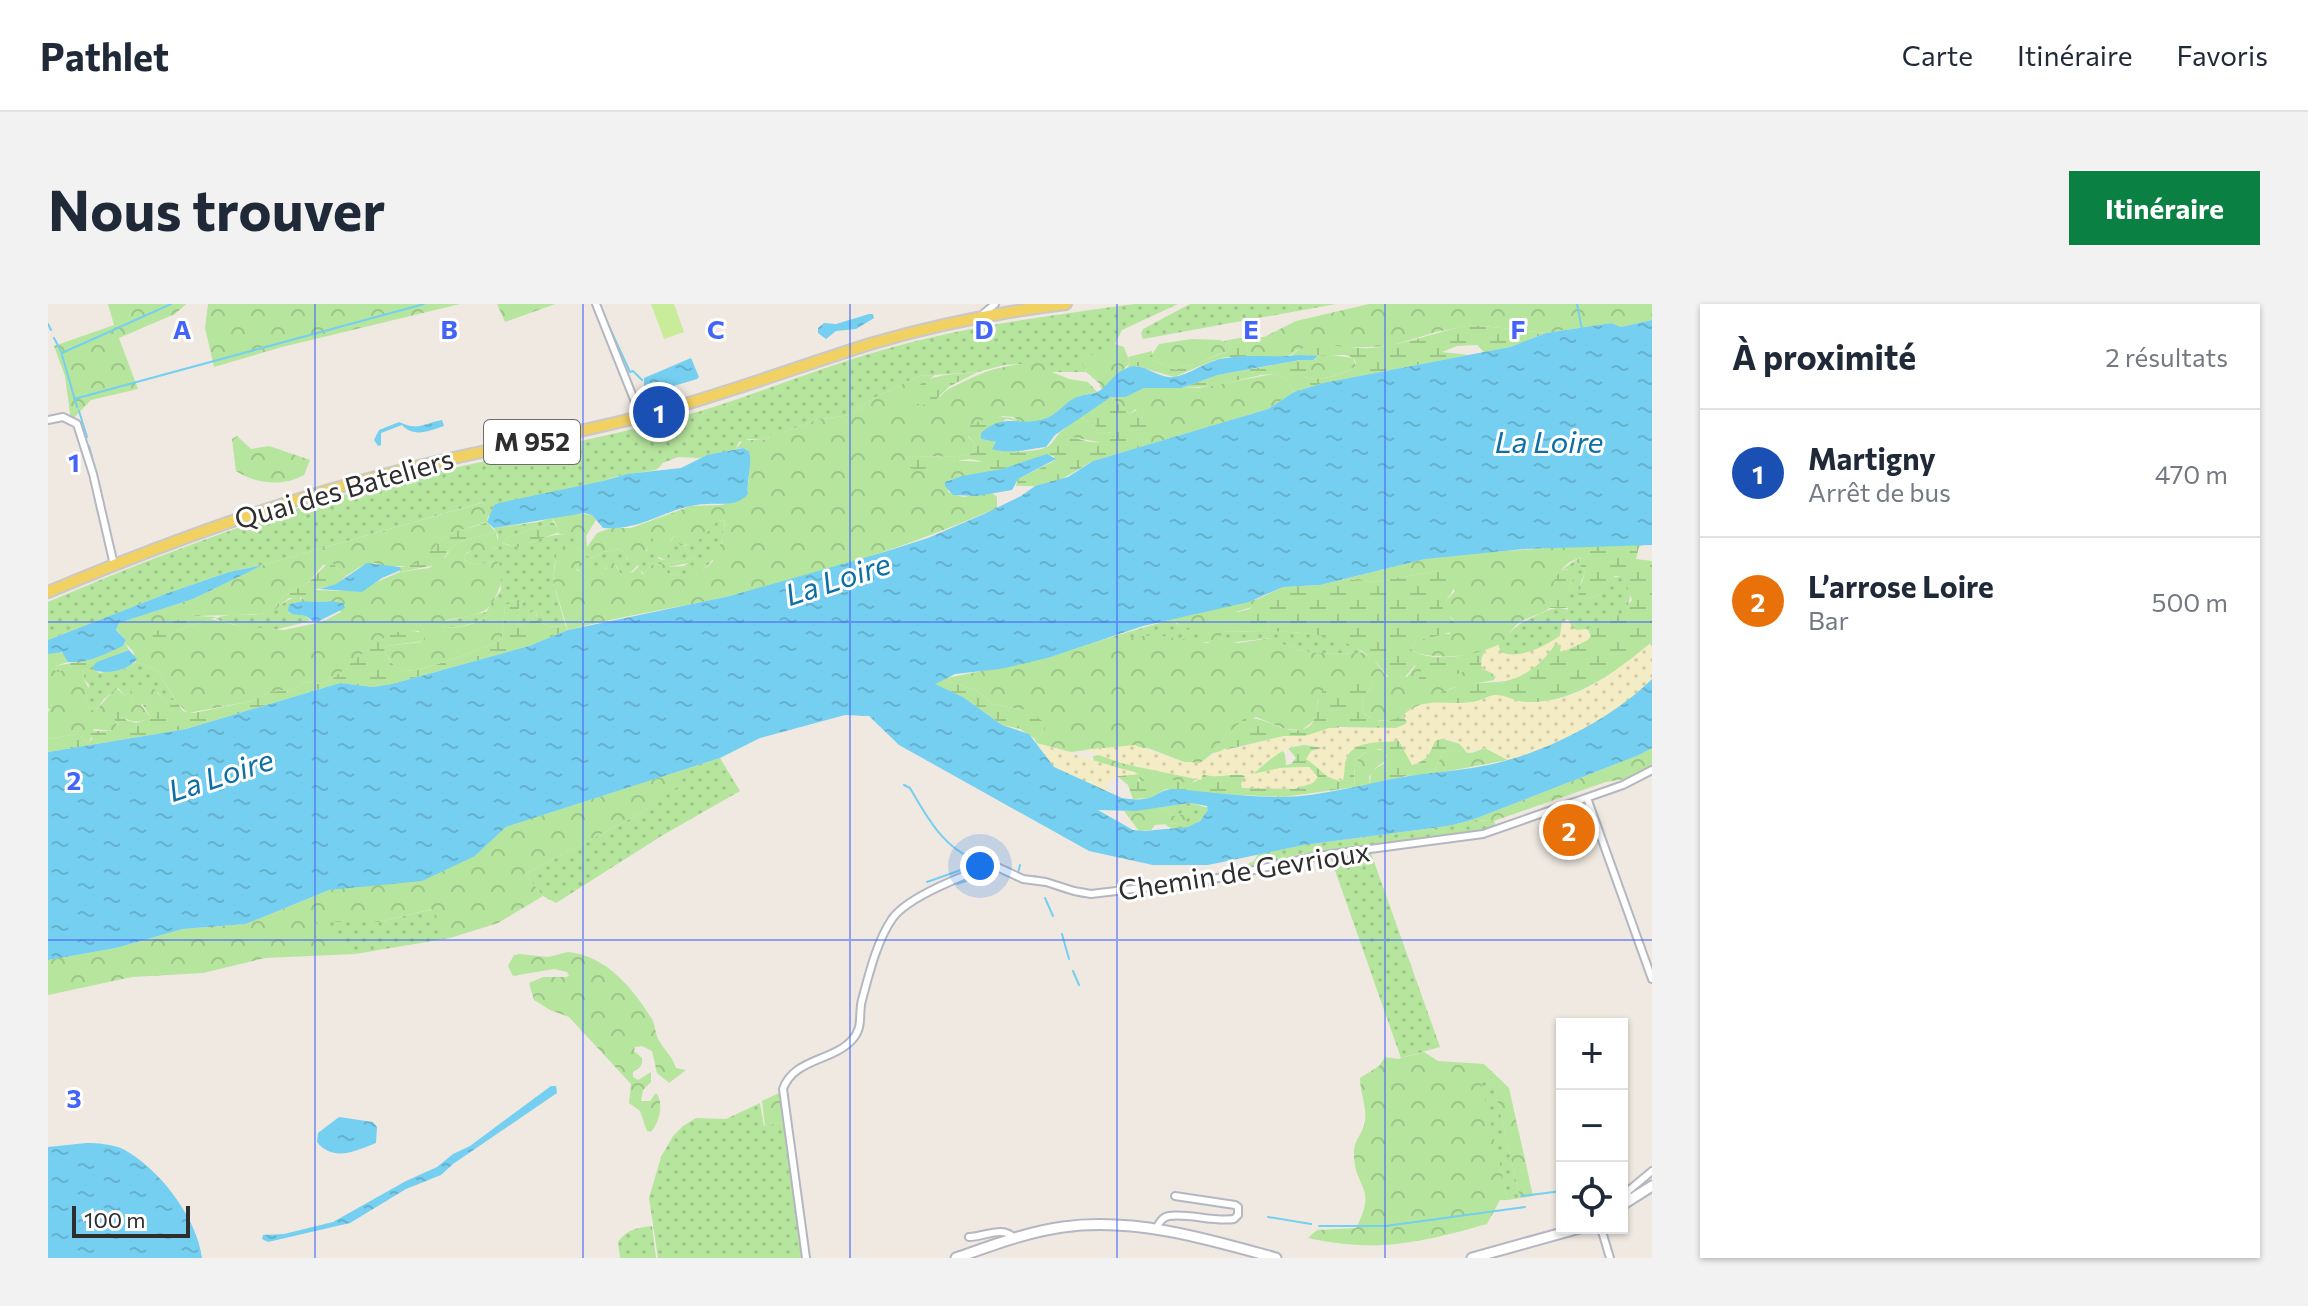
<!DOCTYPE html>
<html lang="fr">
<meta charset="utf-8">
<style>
:root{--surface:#fff;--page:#f2f2f3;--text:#1f2937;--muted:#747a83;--line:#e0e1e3;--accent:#0b8043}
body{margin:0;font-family:Commissioner,sans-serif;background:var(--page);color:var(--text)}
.controls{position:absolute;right:24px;bottom:24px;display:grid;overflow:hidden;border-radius:0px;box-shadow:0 2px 6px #0004}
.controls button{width:72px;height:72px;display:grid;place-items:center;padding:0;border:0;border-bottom:2px solid var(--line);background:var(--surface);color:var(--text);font:40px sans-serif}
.scale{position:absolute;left:24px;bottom:20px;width:118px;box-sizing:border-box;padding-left:8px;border:4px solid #2e2e2e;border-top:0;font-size:22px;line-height:28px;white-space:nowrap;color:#2e2e2e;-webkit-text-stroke:6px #fff;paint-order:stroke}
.you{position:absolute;left:932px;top:562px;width:28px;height:28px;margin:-20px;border:6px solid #fff;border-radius:50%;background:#1a73e8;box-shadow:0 0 0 12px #1a73e833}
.badge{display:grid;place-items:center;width:52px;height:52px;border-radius:50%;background:var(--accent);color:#fff;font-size:26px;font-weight:700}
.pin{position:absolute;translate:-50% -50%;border:4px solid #fff;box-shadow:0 2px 8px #0006}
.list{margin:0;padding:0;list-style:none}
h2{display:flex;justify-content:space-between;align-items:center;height:104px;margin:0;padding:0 32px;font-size:34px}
h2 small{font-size:26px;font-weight:400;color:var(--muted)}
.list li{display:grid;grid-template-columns:52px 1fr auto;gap:24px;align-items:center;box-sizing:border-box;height:128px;padding:0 32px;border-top:2px solid var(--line)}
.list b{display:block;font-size:30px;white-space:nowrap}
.list p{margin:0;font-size:26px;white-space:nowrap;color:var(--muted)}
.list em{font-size:26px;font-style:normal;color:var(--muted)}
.icon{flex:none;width:44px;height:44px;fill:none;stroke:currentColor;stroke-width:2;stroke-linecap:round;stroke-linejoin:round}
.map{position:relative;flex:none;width:1604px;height:954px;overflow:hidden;border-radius:0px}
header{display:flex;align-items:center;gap:48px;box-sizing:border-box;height:112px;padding:0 40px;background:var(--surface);border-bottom:2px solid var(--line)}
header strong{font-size:38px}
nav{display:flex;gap:44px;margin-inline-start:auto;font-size:28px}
.intro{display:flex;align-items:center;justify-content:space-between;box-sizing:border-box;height:192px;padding:0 48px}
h1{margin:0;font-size:56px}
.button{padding:20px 36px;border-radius:0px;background:var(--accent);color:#fff;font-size:28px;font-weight:700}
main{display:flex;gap:48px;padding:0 48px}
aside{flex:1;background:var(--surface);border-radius:0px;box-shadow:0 2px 6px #0004}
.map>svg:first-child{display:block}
</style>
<header>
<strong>Pathlet</strong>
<nav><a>Carte</a><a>Itinéraire</a><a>Favoris</a></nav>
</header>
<div class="intro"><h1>Nous trouver</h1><a class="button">Itinéraire</a></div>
<main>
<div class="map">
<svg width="1604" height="954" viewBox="0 0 1604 954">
<defs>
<pattern id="green-dots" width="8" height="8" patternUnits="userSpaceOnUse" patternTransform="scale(2)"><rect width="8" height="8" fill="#b6e59e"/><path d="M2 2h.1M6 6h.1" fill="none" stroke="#9dc588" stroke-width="1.8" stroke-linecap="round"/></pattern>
<pattern id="forest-crowns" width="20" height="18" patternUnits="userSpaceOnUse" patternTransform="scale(2)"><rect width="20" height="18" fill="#b6e59e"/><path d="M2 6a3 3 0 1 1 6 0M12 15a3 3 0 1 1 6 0" fill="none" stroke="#9dc588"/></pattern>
<pattern id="wetland-marsh" width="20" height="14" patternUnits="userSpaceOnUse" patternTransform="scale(2)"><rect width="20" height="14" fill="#b6e59e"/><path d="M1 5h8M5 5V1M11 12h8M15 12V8" fill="none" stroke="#9dc588"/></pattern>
<pattern id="sand-dots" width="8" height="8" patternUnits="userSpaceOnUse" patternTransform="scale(2)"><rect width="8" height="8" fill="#f3ecc5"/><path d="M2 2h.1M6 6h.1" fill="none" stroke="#d1cbaa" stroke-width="1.8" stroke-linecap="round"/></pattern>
<pattern id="water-ripples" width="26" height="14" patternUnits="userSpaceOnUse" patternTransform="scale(2)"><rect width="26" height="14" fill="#75cff0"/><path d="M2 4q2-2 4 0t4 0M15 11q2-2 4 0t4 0" fill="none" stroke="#66b2ce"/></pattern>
</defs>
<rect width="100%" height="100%" fill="#efe9e1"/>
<path fill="url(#green-dots)" d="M1086,0H1130L1074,26L1065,44L1056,51L1032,52L1038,68H1004L975,60L956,61L930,68L871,72L824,95L802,111L768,116L734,129H727L716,136L701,135L691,138L688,145L651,154L630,153L615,159L608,166L570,172L555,177L446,201L441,214L436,198L215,261L181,268L120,289L0,336V298C112,250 229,206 348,177C436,156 525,141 613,118C693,98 769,63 849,42C927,21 1007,11 1086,0Z
M1142,0H1288L1095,35L1093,29L1095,25Z
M504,214L505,218L460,233L454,239C478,250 500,222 526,233L528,244L543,254L555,248L572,245L578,250L579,256L599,247L602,232L605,230V241L611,255L617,256L620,241L626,232L637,242L649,237L670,216L677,217C675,225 676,236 672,242C662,266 647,274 620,270L618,266L619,263L636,262L647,254L618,260L602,261L596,271L590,261L578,273L574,272L568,262L560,261L556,266C547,260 541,261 534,267L528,265L533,256L507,257L505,278L517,320C505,325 501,323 490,317L488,308L482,309L476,321L471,322L469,309L476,295C450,304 423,329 393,322L394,318L438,308L453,286L451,259L447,257C435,259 429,264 417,256L416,252C424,244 439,243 449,245L450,232L446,224L490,218Z
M1528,256L1537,268L1533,278L1536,295L1553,290L1563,274L1573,272C1600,301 1560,327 1531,326C1525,326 1520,321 1514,318L1512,332C1498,342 1469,357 1453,348L1450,341C1469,321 1469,320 1494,309C1504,305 1508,302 1520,306L1519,288L1526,273L1520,265L1513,266Z
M248,293L252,294L253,298H246L241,309L258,312L262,317L226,326L191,322L167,315C181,308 198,312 213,310C228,308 235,296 248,293Z
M1124,315L1129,320L1162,330L1163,338H1061L1054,336Z
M1177,327C1214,329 1287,322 1315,349C1281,349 1253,353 1223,334L1180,339L1174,336L1173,331Z
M88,358L110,367L127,396H115L110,388L85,391L84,395H79L70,384L56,395L48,406H42L38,399L41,381L36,375L35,363L45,362L51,369L76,365Z
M672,454L692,487L615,531L508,599L495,592L477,570L593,509L634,479L631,467Z
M1142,499L1161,504C1154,520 1131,533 1117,520L1131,519L1136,511L1125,512L1115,503Z
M1424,516L1446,517L1449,524L1431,529L1251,550L1240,555L1159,574L1113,579C1124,573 1132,573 1144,573C1165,573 1188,567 1206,557L1210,550L1256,541L1400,522Z
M1323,549L1392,743L1353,754L1283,555Z
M385,605L402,634L307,650L265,618H331Z
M1444,772L1472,894L1460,896L1431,774Z
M712,799L716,822L736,818L755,954H610L601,894L613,853L625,832L635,822L648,814L678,815Z
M604,922L608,954H572L570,938C580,925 588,924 604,922Z"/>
<path fill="url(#forest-crowns)" d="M60,0H138L127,10L71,34L90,85L43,96L23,117L17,72L6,42L66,21Z
M160,0H412L234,43L166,63L157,24Z
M449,0H507L457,18Z
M1321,0H1604V16L1573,23L1563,19L1498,29L1425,21L1388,28L1342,42L1249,46C1238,57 1220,54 1205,54L1199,46L1197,33H1216L1248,17Z
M1144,35L1172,36L1182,40L1180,48C1167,49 1159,58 1147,60C1139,62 1135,61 1128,66L1105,56L1103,52L1111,40Z
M1067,40L1076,43L1082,59L1054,86L1051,79L1038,68L1031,52L1056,50Z
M1276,50L1305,54L1308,62C1294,71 1269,79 1255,72C1257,62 1266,53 1276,50Z
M995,58L1003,62L1004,68L1021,75L1040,78L1049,88L1031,92L1002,113L992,117L974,118L965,113L955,112L920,122V133L927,139L925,149L910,153L862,152L857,156L872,165L900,156L936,158L945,168L901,176L900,188L915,193L944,189L949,193V204C863,241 774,271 682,292C628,304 573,312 520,326L505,278L509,246L518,244L532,249L533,256L528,265L530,267L545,261L558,265L560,257H564L574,272L585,268L593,260L595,262L593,269L596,271L602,261L618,260L647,254L649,255L646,258L620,263L618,266L620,270C635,272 656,269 665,257L662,249L674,239L677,217L670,216C660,228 649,243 632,241L626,232C618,240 623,251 617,256L605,250V230L596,252L585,258L579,255L578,250L572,245L555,248L543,254L528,244L525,233L509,229L511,225L504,214L525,209L544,211L548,216L538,232L539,243L549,229L563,224H583L643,202L674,201L700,190C699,176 704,160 701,147L695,144L688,145L695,136H716L727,129H734L768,116L802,111L824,95L871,72L887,71L873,82L892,93C900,83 908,82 919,76C944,63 967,60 995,58Z
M1225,70L1238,75L1246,88L1220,105L1096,142L1093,134L1097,119L1088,105L1081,110L1063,93H1078L1096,84H1151Z
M1032,113L1047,121L1051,130L1065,128L1068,132L1056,139L1023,133L1015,126Z
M189,132L203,145L221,142L262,156L256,171C235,183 207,180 188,167L184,135Z
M437,198L441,206L439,218L404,229L394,235L375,257L364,262H338L326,259L312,263L298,272L285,260L275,261L261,278L236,292L225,307L213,310L147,312L116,334L127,327L163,315L191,322L236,326L274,318L293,308L282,297L271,300L253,298L254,291L265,286L292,287L324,280L352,268L381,264L398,253L403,244L413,237L448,228L451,244L420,248L416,252L417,256C429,264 435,259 448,257L451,259C454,278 454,280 446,296C437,315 412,311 394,318V322C414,328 441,314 457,301L454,334L446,340C428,346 369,371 353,366C345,363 340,354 336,347L338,342L373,338L371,327C331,323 311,358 281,377L274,380L257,378L245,385L222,388L204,397L140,409L129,399L110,367L88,358L85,347L77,339L78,336L68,325L71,319L145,295L215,261Z
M1545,241L1540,251C1534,254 1527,255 1522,258C1507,267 1503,289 1502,304C1493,311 1482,312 1472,318C1463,324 1459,335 1450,341C1433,353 1381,357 1363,346L1368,337L1388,330H1402L1405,315L1396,308L1395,300L1407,287L1391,267L1325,278L1297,275L1376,255L1414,250Z
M1210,295L1207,302L1188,308L1210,318H1219L1222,324L1219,328L1177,327L1173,331L1174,336L1190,339L1224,334C1252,353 1282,349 1315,349L1324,354L1339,373H1359L1368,361H1372L1384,382C1402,371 1430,354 1448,373L1446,376L1403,384L1345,417L1326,416L1314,408L1315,394L1325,381L1270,396L1268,415L1254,426L1237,425L1208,413L1178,431L1165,449L1152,459L1136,458L1100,444H1053L1023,448L988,439L987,435L996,427L977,406L945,400L928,386L893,375L1000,354L1054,336L1067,338L1086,333L1108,331L1160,339L1163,337L1161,330L1133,322L1124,315Z
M9,347L18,350L20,358L7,362L35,363L36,375L41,385L38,399L42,406H48L68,384L79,394L84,395L85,391L81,382C97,379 107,382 115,396L100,394L93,401L103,414C85,422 77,415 62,404L70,423L65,427L46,425L41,439L29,430L0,435V408L2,405L0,404V350Z
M1437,444L1460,456L1385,470L1395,448L1401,446L1424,449Z
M1604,444V461L1584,474L1558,478L1446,517L1424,516L1591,451Z
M1326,445L1338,447L1339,456L1327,464L1321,473L1322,480L1307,483C1305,465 1306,450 1326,445Z
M1051,451L1090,463L1149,475L1142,480L1113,474L1093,478L1087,468L1046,458L1045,452Z
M631,467L635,479L593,509L477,570L495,592L450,619L402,634L384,605L331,618H267L307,650L217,654L155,669L84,673L0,691V656L68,644L135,625L198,620L281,586L427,552L458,523Z
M1115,503L1125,512L1139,510L1140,514L1131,519L1107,521L1103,526L1091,527L1076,507Z
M520,648C558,651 585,685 604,715C608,723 607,732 612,738C618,749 623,750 628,764L638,766L621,779L609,769L604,747L594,742L587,743L586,747L594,754C595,762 592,764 585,768V773L590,776L603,768V778L595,786L593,797H602L608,789C616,798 612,818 603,828L599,827L592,807L581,799L583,780L521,713L502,706L486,696L481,679L495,673H518L521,672L519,668L506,665L465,672L460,662L466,651L472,650L500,653Z
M1376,748L1390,757L1436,760L1461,784L1485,892L1472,894L1444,773L1432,774L1460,896H1452L1439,920C1371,939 1329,949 1260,934L1269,926L1308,924C1331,880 1305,886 1306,847C1306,836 1316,828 1317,817C1319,803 1312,788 1312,774L1331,762L1337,753L1350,755Z
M731,789L736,818L717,822L714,797Z"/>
<path fill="url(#wetland-marsh)" d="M1425,21L1498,29L1462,43L1436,48L1429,41L1409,42L1394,48L1421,51L1275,79L1246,88L1238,75L1225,70L1213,71L1165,82L1133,84L1170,71L1253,56H1265L1255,72C1269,79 1295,71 1308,62C1308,54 1304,53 1297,51L1243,52C1263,32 1295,46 1321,44C1357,42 1390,26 1425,21Z
M1197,33L1199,46L1205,54L1179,53L1164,57L1126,73L1089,62L1079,64L1082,59L1080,53L1104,47L1105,56L1128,66C1135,61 1139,62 1147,60C1159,58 1166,50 1180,48L1182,40L1175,37Z
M930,68L902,82L883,100L860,102L858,98C872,68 902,71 930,68Z
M1063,93L1081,110L1095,103L1093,114L1099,122L1093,134L1096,142L1045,157L1012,176L987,182H968L970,175L1006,157V152L999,151L945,168C923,135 878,178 857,161V156L862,152L910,153L925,149L927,139L917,129V124C934,115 956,108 974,118L958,115L933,135L948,138L945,145C956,149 993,149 1002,141C1007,136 1009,130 1015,126C1027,137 1054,144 1067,132L1065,128L1051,130L1047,121L1032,113Z
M439,218L448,228L413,237L403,244L392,260L352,268V263C382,260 379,244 400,231C412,224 427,224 439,218Z
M505,218L511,225L509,229L470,243L454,239L460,233Z
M1596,240L1591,243L1588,255L1604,257V338C1569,367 1526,400 1478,398C1468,398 1458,393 1448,392C1440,391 1433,397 1425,398C1406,401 1388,398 1369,401C1384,393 1398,385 1415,381C1428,378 1448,379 1458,377C1477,371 1498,355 1507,340L1511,339L1518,346L1542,328L1539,325L1573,310L1584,296L1577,277L1572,272H1567L1553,290L1536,295L1530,292L1537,268L1528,256L1540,251L1545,241Z
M280,259L285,260L298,272L289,280L265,286L252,294H241L225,307L236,292L261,278Z
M1524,265L1526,273L1519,288L1523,304H1502C1503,288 1503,279 1513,266Z
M1391,267C1422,275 1400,288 1395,304L1409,322L1408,327L1368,337L1363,346C1382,358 1416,353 1437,346L1433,356L1435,365C1404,364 1394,385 1370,385C1368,376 1375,370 1372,361H1367L1354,377H1345C1336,370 1331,360 1323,354C1297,331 1253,327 1219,328L1222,324L1219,319H1186L1182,317L1183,310L1201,305L1207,301L1210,295L1235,283L1272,281L1297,275L1325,278Z
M476,294L469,309L471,322L476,321L482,309L487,306L490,317C501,323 505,325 517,320L520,326L481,342L344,380L325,383L292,379L138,425L0,448V435L29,430L41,439L44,435L42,427H65L70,421L61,406L65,402L70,403L78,416L88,419L103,414L93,398L100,394L127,396L135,407L146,409L204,397L222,388L245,385L257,378L274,380L281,377C305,362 344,311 376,331V337L338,342L336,347C340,355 345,363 354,366C369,371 428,346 446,340L454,334L457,301Z
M147,312L169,313L127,327L109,338L106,336L104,330L127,317Z
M77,339L81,346C67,350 56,358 44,363C35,366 21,364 10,368L5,366L7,362L42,356L75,342Z
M1311,374L1324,377L1325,381L1315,394L1314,408C1327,419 1339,419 1354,412L1359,417L1358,420L1348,424L1292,423L1257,432H1236L1165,449L1178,431L1197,414C1219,413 1234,429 1252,426C1277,422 1262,393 1280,382C1289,376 1300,376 1311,374Z
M893,375L928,386L945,400L977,406L996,418V427L987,435L972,425L954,421L915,393L886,380Z
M1392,434L1412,440L1419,449L1401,446L1395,448L1385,470L1358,472L1322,480L1323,467L1337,459L1339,451L1333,445C1308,445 1304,462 1307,483L1236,493L1148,489L1118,485L1102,494L1085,495L1080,481L1069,472L1091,470L1090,476L1093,478C1100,476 1106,474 1114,474C1130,475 1145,487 1155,470C1166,474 1192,468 1197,472C1201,475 1202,480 1205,484H1237L1266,468L1261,463L1232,464L1210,470L1205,469L1234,446L1237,450L1238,461L1243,460L1248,454L1240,444L1256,441L1275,444L1263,447C1269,463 1274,472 1292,477C1297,468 1295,460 1300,451C1310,435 1335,439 1351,436L1364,461C1378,458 1382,448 1387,437Z"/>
<path fill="url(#sand-dots)" d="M1516,315L1521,316L1524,324L1529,326L1539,325L1543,332L1540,336L1515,348L1512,347L1513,341L1507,340C1496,359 1470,381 1446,376L1448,373L1444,368L1435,365L1433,361L1437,346L1450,341L1453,348C1469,357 1498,342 1512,332Z
M1604,338V375C1566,413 1512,441 1460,456L1437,444L1419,449C1413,437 1399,431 1387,437L1380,453L1364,461L1351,437C1334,439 1304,435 1298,456C1296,462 1297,469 1295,476C1278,477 1271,463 1258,455L1263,447L1274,444C1246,432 1225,453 1205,470L1232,464L1261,463L1270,473L1265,479L1246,485L1194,484L1193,480L1197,472C1184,468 1170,476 1155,470L1153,476L1073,459L1037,446L1086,441L1136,458L1152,459L1176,445L1191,444L1236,432H1257L1281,424H1348L1358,420L1359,417L1354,412C1377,391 1398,402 1425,398C1433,397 1440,391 1448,391C1458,391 1468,398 1478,398C1489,399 1505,397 1515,394C1548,384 1578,359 1604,338Z
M988,439L1091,470L1069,472L1057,480L1060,488L1006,463Z"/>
<path fill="#c9ec9a" d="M603,0H626L636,28L616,35Z"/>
<path fill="url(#water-ripples)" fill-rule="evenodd" d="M821,10H825L826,14L808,25L788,27L778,35L770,29V24L776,19L788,20Z
M1604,16V241L1476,245L1377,255L1272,281L1235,283L1201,298L1095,322L1000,354L952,365L907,370L887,380L915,393L954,421L981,430L1006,463L1074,494C1083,495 1094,497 1104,493C1112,489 1116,485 1126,485C1162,488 1198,493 1235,493C1276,492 1315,480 1355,473C1385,468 1415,467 1445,460C1499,448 1565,414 1604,375V444L1591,451L1424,516L1400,522L1256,541L1160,561H1105L1041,547L851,441L821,412L797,411L712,434L672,454L458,523L427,552L374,577L281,586L198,620L135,625L68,644L0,656V448L138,425L292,379L325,383L344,380L481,342L520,326L682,292L833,249L880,234L936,210L973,192L987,182L1020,173L1045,157L1220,105L1246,88L1275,79L1462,43L1498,29L1563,19L1573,23ZM1142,499L1159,502L1160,506L1152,517L1140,523L1096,527L1085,526L1050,506L1088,507Z
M1252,51L1270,52L1265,56H1252L1170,71L1133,84H1096L1078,93H1063L1007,131L998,143C979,145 964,151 944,145L948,138L933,135V129C956,108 971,123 996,115C1010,111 1019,95 1032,92C1041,89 1048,91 1055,84C1063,77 1068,68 1079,64C1096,57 1108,75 1125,73C1142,71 1159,56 1178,54C1202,50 1227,54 1252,51Z
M643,54L651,73L649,75L609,87L596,83V74Z
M394,116L396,122C381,127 366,134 354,121L333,129V141L330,142L326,136L331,126L351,118C371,127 373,120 394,116Z
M695,144L701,147C705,161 698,175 700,190C689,203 674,199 659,200C621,201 597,227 555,224L544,211L536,209L446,224L439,218L446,201L451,199L555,177L579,170L633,164L659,151Z
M999,150L1008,155L970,175L964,186L929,192L905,191L897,182V178L914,172L954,165Z
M319,259L352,263L353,266L334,274L314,288L271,285L288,280Z
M215,261L145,295L71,319L68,326L78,336L75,342C57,350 40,360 20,358L14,348L0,350V336L120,289L181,268Z
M282,297L295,299L297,304L267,319L258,312L244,310L240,307L241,301C251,294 269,300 282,297Z
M81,346L89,355C81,366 60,371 46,366L45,362L49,358Z
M503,782H508L509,789L405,860L393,871L358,885L302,919L220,938L214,935L215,931L236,930L285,918L358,877L389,863L405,850L422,842Z
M291,813L325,818L329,823L328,839C309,846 286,859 269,838L270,829Z
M38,839C50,839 63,840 75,845C111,864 149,914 154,954H0V843Z"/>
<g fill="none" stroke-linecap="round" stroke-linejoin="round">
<path stroke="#75cff0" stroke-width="2" d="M1529,0L1534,26
M553,5L582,68L585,67L594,76
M0,20L3,26
M6,34L14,49L123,0
M14,51L29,103
M26,95L376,0
M31,107L39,133
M41,142L53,188
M856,481L862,484C878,512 897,547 930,556V560L879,578
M972,561L970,569L977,572
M959,563L968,568
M986,572L1021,582
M909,580L924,575
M1151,580L1182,576
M1025,583L1039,586
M1008,585L1019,589
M1030,592L1038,593
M997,594L1005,612
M1014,630L1021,655
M1025,667L1031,681
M1473,892L1514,887
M1220,913L1263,920
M1271,922H1338L1477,903"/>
<g stroke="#b4b7c1" stroke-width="10">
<path id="street" d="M548,0L593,113
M935,10L947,0
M0,116L15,113L29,120L45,170L66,261
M1539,494L1604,675
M1578,898L1580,887L1604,867
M1553,924L1562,954
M1108,925C1111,919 1114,913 1121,912C1140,909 1165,918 1186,915L1190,911V903L1187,901L1127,892
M921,933C936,933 955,921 966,934
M758,954L735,785C745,755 785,757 804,736C816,723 810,711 814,696C821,670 829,637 844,615C859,593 921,568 947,562L975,575L998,578L1026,587L1043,590L1161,576L1269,552L1435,530L1575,481L1604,466"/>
</g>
<g stroke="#b4b7c1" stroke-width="13">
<path id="secondary" d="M1574,901L1604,882
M908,954C943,942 978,928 1015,923C1086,913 1160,935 1228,954
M1424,954L1532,924"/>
</g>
<g stroke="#c9c9c9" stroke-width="14">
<path id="primary" d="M0,288C112,241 225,199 343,169C429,146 517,133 603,110C677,90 749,63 822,40C886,21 952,8 1018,0"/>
</g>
<use href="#street" stroke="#fff" stroke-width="6"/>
<use href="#secondary" stroke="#fff" stroke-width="9"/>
<use href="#primary" stroke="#f2d163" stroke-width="10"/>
</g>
<path fill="none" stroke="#4264fb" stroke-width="2" stroke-opacity="0.55" d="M267,0V954M535,0V954M802,0V954M1069,0V954M1337,0V954M0,318H1604M0,636H1604"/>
<g text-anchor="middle" stroke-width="6" stroke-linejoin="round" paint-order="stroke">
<rect fill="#fff" stroke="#6d6d6d" stroke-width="2" x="436" y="116" width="96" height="44" rx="6"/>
<g font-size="26" font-weight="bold" fill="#2e2e2e">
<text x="484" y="147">M 952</text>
</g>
<g font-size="28" fill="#2e2e2e" stroke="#fff">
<text transform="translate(296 185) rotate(-16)" y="10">Quai des Bateliers</text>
<text transform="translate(1196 567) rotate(-9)" y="10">Chemin de Gevrioux</text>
</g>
<g font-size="30" font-style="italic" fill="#0d6fa3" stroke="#fff">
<text x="1501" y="149">La Loire</text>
<text transform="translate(790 276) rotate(-18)" y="10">La Loire</text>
<text transform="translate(173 472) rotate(-18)" y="10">La Loire</text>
</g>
</g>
<g font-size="26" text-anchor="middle" font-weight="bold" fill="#4264fb" stroke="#fff" stroke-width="6" stroke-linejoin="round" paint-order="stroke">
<text x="134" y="35">A</text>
<text x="401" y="35">B</text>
<text x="668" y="35">C</text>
<text x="936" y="35">D</text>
<text x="1203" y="35">E</text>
<text x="1470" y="35">F</text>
<text x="26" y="168">1</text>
<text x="26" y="486">2</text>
<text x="26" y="804">3</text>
</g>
</svg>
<div class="controls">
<button>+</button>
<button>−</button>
<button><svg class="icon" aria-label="locate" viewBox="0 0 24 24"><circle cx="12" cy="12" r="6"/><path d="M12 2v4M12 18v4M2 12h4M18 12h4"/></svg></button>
</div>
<div class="scale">100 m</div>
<div class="you"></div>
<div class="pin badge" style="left:611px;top:108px;background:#1a4fb4">1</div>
<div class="pin badge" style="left:1521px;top:526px;background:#e8710a">2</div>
</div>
<aside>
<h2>À proximité<small>2 résultats</small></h2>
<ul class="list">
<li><span class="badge" style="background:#1a4fb4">1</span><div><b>Martigny</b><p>Arrêt de bus</p></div><em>470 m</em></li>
<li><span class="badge" style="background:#e8710a">2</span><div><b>L’arrose Loire</b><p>Bar</p></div><em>500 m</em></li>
</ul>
</aside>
</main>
